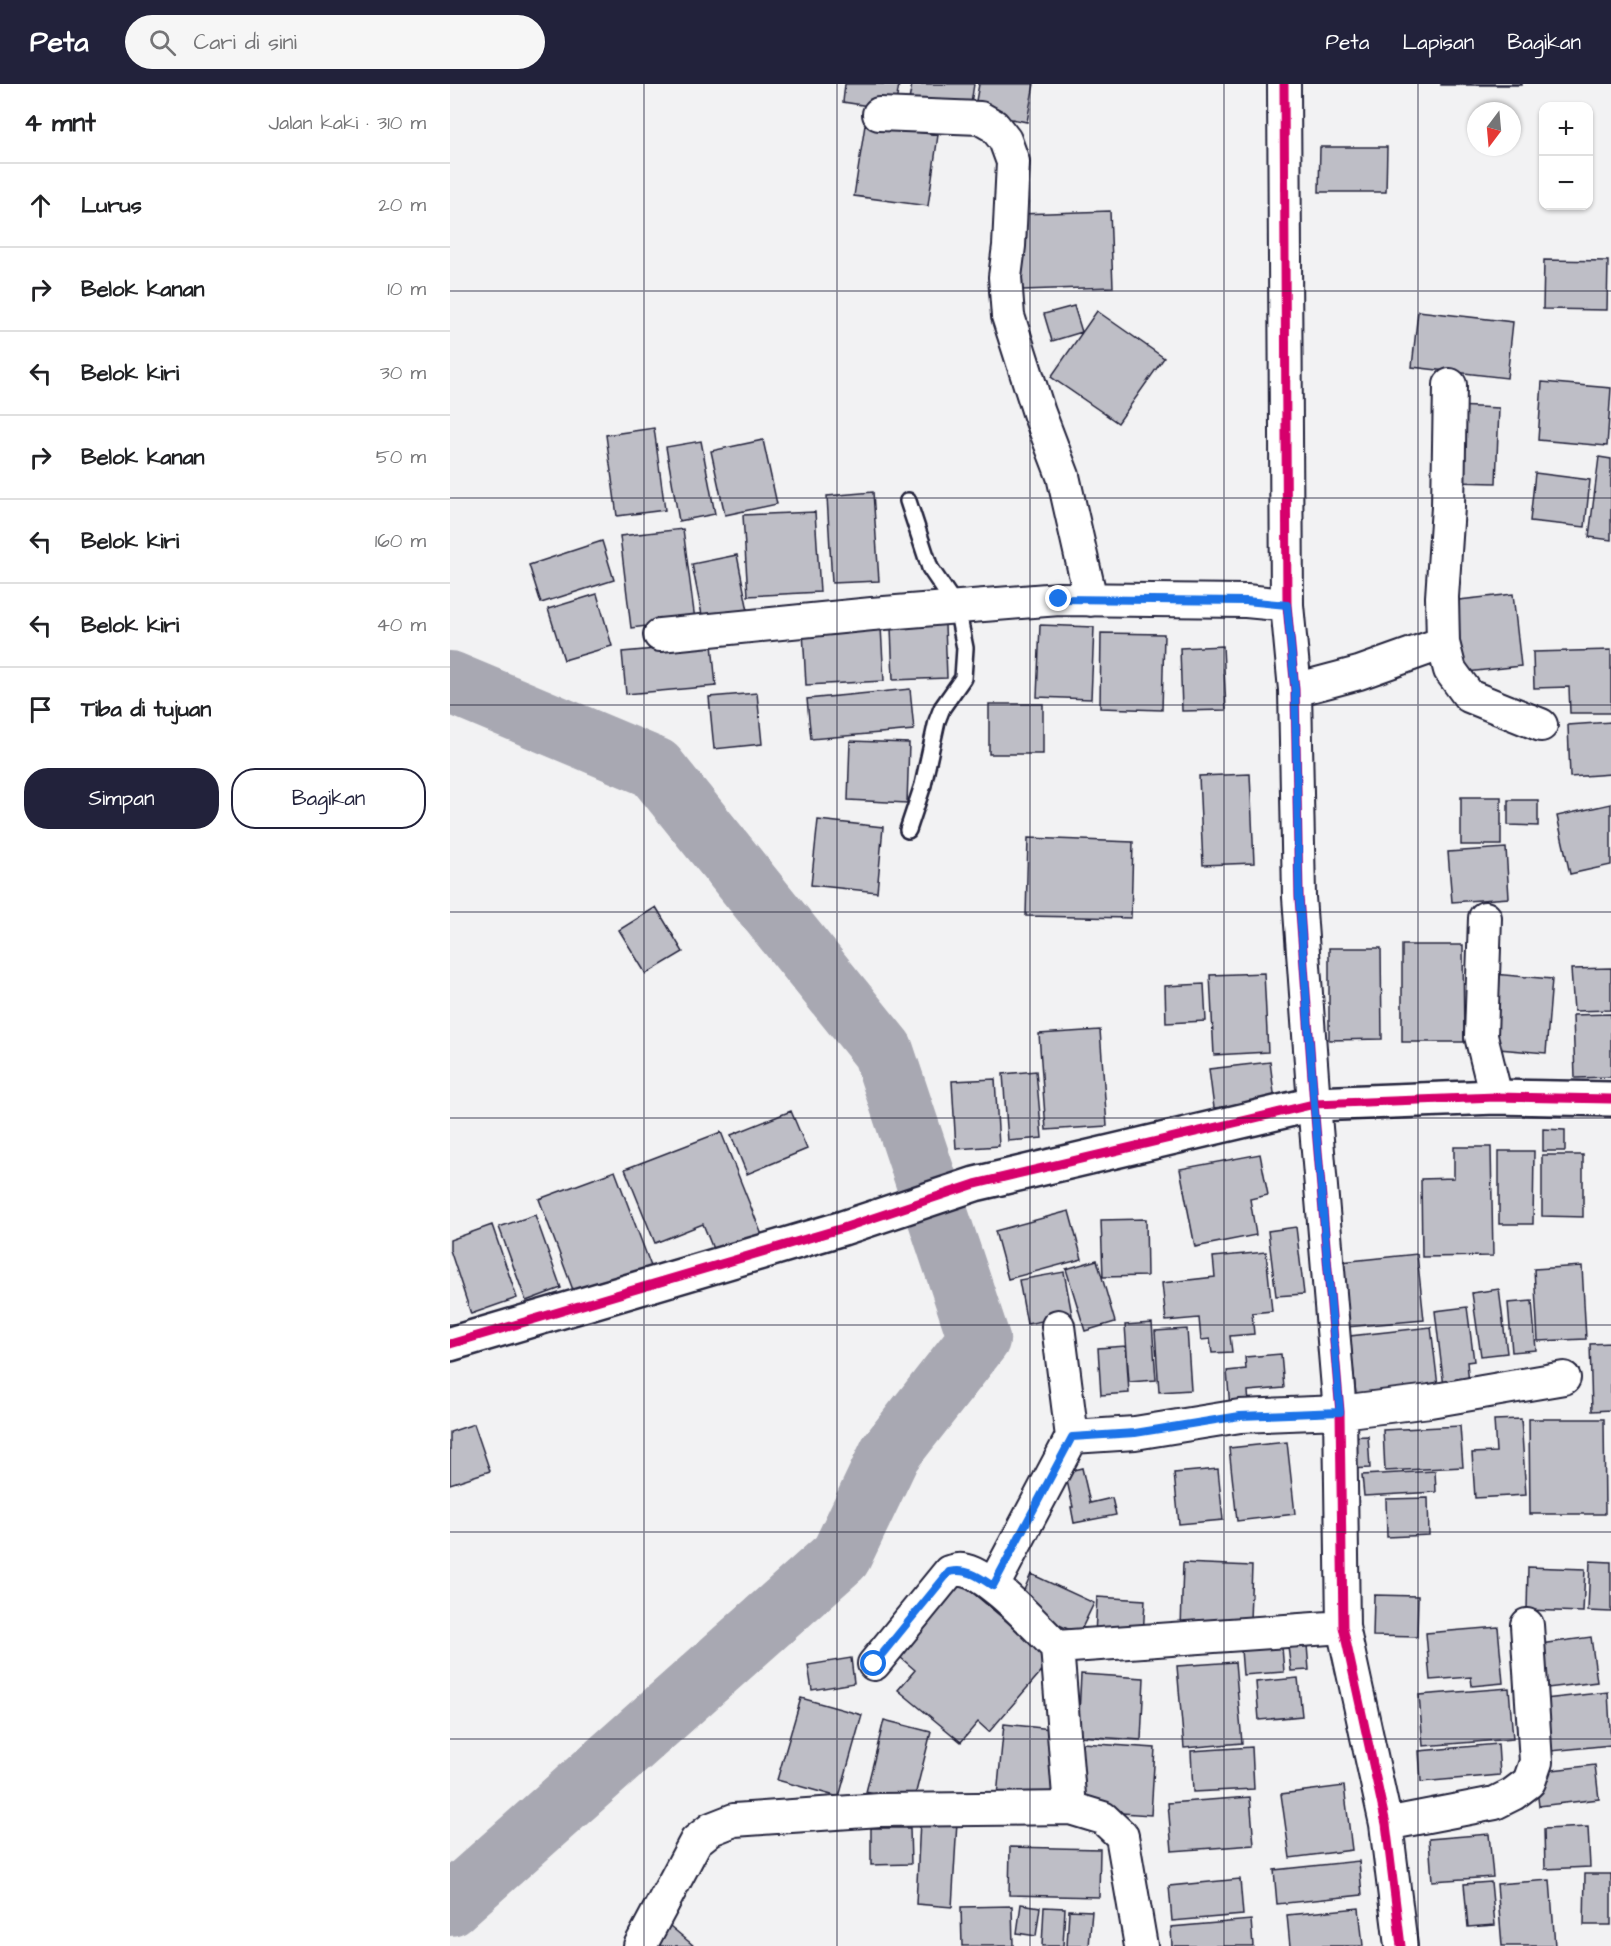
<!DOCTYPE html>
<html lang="id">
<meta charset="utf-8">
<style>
:root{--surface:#fff;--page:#f6f6f6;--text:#202124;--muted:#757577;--line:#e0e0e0;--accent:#22223b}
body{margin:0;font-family:"Architects Daughter",sans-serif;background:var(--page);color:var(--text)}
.controls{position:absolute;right:18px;top:18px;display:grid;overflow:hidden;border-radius:12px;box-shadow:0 2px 4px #0004}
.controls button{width:54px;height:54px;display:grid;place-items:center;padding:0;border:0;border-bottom:2px solid var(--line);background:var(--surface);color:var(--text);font:30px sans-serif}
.compass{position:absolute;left:1017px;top:18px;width:54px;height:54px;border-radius:50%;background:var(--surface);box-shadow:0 2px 4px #0004;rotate:196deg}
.stop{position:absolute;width:18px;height:18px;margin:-14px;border:4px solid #1a73e8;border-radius:50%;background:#fff}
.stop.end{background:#1a73e8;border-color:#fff;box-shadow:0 2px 6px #0008}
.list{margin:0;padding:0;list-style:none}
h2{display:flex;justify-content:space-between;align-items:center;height:78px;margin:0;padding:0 24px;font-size:26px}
h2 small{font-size:20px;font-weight:400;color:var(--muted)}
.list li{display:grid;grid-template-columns:39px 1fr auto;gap:18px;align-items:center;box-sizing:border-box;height:84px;padding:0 24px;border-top:2px solid var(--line)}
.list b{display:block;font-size:22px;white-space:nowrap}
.list em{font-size:20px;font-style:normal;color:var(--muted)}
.actions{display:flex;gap:12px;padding:18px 24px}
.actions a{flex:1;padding:14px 0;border:2px solid var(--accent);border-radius:24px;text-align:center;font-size:21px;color:var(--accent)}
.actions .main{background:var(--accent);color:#fff}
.icon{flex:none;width:33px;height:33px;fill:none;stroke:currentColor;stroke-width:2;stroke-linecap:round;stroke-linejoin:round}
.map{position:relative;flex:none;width:1161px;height:1862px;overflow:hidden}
header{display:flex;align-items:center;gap:36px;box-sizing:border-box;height:84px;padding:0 30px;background:var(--accent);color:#fff}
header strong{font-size:28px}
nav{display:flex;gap:33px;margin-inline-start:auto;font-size:21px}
.search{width:420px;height:54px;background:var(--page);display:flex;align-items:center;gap:15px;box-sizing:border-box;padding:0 21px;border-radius:33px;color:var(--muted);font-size:22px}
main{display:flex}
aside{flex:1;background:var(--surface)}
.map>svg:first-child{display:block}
</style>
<header>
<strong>Peta</strong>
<div class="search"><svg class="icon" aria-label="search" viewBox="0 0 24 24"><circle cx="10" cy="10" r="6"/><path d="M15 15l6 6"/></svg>Cari di sini</div>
<nav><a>Peta</a><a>Lapisan</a><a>Bagikan</a></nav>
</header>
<main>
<aside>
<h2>4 mnt<small>Jalan kaki · 310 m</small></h2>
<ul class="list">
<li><svg class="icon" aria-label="ahead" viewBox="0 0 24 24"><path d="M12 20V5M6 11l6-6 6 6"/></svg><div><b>Lurus</b></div><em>20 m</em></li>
<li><svg class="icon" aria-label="right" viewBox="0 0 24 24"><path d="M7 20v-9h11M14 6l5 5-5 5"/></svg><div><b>Belok kanan</b></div><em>10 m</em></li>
<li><svg class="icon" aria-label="left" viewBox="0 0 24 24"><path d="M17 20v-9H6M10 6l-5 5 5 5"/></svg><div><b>Belok kiri</b></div><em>30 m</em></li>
<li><svg class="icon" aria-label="right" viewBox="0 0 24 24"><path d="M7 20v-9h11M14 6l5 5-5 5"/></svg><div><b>Belok kanan</b></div><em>50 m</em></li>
<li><svg class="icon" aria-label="left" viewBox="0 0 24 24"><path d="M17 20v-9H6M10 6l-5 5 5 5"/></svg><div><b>Belok kiri</b></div><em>160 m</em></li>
<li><svg class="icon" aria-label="left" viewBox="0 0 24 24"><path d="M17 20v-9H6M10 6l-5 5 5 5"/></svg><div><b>Belok kiri</b></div><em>40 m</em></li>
<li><svg class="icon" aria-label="arrive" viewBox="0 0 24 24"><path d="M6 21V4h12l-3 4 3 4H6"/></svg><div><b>Tiba di tujuan</b></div></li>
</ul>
<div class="actions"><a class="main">Simpan</a><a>Bagikan</a></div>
</aside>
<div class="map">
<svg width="1161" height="1862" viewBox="0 0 1161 1862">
<rect width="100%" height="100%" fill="#f2f2f3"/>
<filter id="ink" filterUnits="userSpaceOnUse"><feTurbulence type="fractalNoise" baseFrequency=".0167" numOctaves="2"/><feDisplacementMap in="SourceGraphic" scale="12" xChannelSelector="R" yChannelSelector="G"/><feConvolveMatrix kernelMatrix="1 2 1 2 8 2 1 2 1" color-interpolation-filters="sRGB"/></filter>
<g filter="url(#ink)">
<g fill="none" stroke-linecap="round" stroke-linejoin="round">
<path stroke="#a8a8b2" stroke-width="62" d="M0,598L205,684L433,967L529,1255L440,1369L391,1472L0,1821"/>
</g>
<path fill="#bebec6" stroke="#22223b" stroke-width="1.5" d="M395,0H449L445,26L393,18Z
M462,0H524L520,26L459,16Z
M529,0H584L577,38L524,28Z
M991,0H1072V1H991Z
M415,41L488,51L478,122L404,112Z
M870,63H937L936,108H869Z
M660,127L663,203L572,206L569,130Z
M1094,176L1158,177L1157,226L1093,225Z
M624,222L632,248L602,257L594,230Z
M647,227L714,274L668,339L601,293Z
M968,227L1063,238L1057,294L962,283Z
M1092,298L1161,304L1157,362L1088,356Z
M1005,322L1049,324L1046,399L1003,398Z
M204,344L215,426L167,432L156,351Z
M313,356L327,420L275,431L261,367Z
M251,357L265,430L229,437L216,363Z
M1149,373L1161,375V456L1139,453Z
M1085,389L1140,396L1135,443L1080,437Z
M423,408L429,497L382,499L377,412Z
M365,428L370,508L298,512L293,431Z
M233,445L245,536L181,544L170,452Z
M152,457L164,496L91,519L79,481Z
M287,471L298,527L253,536L242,480Z
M147,510L162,562L114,576L98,525Z
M1063,510L1071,582L1008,589L1000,517Z
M495,541L497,594L443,596L441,543Z
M590,541L644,543L641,615L587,613Z
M431,543L434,597L356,601L353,547Z
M651,549L714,550L712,626L650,624Z
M262,560L266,602L176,610L172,568Z
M773,562L776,626L732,627L730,564Z
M1161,566V629H1120L1119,603L1084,604L1083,568Z
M460,605L464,646L361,655L357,615Z
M307,609L312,660L264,665L259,613Z
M539,620H593V670H539Z
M1161,638V690L1120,693L1118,641Z
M400,657L459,659L457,719L398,716Z
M800,690L804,779L753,781L749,692Z
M1011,713H1051V761H1011Z
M1058,716H1088V742L1058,741Z
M1161,720V781L1120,790L1107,732Z
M368,736L433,743L427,808L361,801Z
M578,754L683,758L681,834L576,832Z
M1056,764L1059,814L1002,818L998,768Z
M206,823L233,868L196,890L169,846Z
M952,861H1013L1014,958H952Z
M879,864H931L932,955L879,956Z
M1161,884V926L1124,927L1121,885Z
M814,889L818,968L764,971L760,891Z
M1043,890L1102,895L1096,969L1037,964Z
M754,900L756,937L716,939L715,902Z
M1161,930V993L1125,994L1123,931Z
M650,946L657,1042L596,1046L589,950Z
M820,978L825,1017L764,1024L759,985Z
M586,987L592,1054L558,1057L553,990Z
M545,995L549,1062L506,1065L502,997Z
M341,1027L357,1065L297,1090L281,1051Z
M1093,1045L1115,1046V1067H1093Z
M271,1048L312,1151L265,1170L253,1140L205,1159L175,1085Z
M1004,1063H1041L1043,1172L972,1173L971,1095L1004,1094Z
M1049,1067H1084L1083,1140H1049Z
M810,1070L818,1111L800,1115L806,1151L745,1163L730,1085Z
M1092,1071H1133V1133L1092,1132Z
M165,1087L202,1185L126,1214L89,1115Z
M619,1127L632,1175L558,1195L545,1147Z
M85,1131L111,1204L76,1217L49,1143Z
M696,1135L697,1192L653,1193L651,1136Z
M42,1141L67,1214L21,1230L0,1166V1156Z
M846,1143L854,1210L826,1212L818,1147Z
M816,1168L822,1227L802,1229L804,1250L780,1252L782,1268L762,1269L760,1255L751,1256L749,1234L716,1237L712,1199L765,1193L763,1173Z
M967,1170L974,1236L897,1243L891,1178Z
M647,1176L665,1238L635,1247L616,1185Z
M1132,1182L1136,1255L1088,1257L1084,1185Z
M614,1188L622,1231L577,1240L569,1196Z
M1049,1205L1057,1269L1031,1272L1022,1209Z
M1082,1217L1086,1266L1062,1268L1058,1219Z
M1017,1223L1024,1277L1017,1278L1019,1300L994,1303L985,1227Z
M702,1239L706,1296L679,1298L675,1241Z
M981,1243L988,1302L906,1311L900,1252Z
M737,1245L741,1306L709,1308L705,1247Z
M1161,1259V1326L1142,1327L1140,1260Z
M676,1262L679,1309L651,1311L648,1264Z
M831,1270L834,1304L798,1307L799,1322L780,1324L777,1287L796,1285L795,1273Z
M1071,1335L1076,1411L1025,1414L1022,1369L1046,1368L1044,1336Z
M1079,1335H1154L1155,1430H1080Z
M24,1340L40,1387L0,1400V1348Z
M1010,1342L1013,1383L935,1387L933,1346Z
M918,1352L920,1384L897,1385L895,1353Z
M837,1358L845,1430L787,1437L779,1364Z
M632,1384L640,1419L662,1414L666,1431L624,1439L621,1423H623L615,1388Z
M768,1385L773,1436L729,1440L724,1389Z
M985,1387L986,1408L914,1412L912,1391Z
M978,1414L979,1451L937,1453L936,1415Z
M1140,1477L1161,1478V1528L1138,1527Z
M733,1479L802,1482L800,1536L731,1545Z
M1078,1483L1135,1485L1133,1528L1077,1526Z
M581,1490L644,1519L629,1550L567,1522Z
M505,1494L602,1575L539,1648L528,1638L511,1658L448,1606L465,1586L443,1567Z
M924,1511L968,1512L967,1553L923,1552Z
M647,1513L695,1516L693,1553L645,1551Z
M1048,1543L1053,1599L1022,1602L1021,1593L980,1596L976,1549Z
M1141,1553L1147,1598L1089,1605L1083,1561Z
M857,1561L859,1586L841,1587L838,1562Z
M832,1563L834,1588L793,1591L791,1566Z
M401,1574L404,1599L362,1606L358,1581Z
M785,1578L792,1659L734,1664L727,1582Z
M631,1590L694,1594L691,1656L628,1652Z
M848,1594L852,1632L809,1636L806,1598Z
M1059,1604L1063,1655L973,1662L969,1611Z
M1158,1608L1161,1661L1101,1667L1095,1615Z
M351,1614L412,1631L389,1713L327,1696Z
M434,1636L481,1648L463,1720L416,1708Z
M554,1640L611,1646L604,1718L547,1712Z
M632,1659L705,1664L701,1731L627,1726Z
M1048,1660L1050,1691L971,1698L969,1667Z
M802,1663L804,1705L743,1708L741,1667Z
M1145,1681L1149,1715L1089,1722L1085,1688Z
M894,1702L902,1766L840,1774L831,1710Z
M800,1713L804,1761L722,1767L718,1719Z
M470,1736L507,1738L502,1823L466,1820Z
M1138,1743L1140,1783L1095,1785L1094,1745Z
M421,1744H460L461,1780L421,1781Z
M1039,1750L1043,1793L982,1797L979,1755Z
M560,1763L650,1765L649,1813L559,1811Z
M909,1777L912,1811L827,1820L824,1786Z
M1135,1790H1161V1841H1134Z
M790,1795L793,1831L722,1837L719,1802Z
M1100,1796L1105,1862H1052L1047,1800Z
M1041,1798L1045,1841L1018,1843L1014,1800Z
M571,1820L590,1823L586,1852L567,1849Z
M562,1822L563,1862H512L511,1823Z
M594,1823L615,1824L613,1862H592Z
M909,1824L913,1862H840L837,1831Z
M619,1826L642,1827L639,1862H617Z
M801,1836L803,1862H722L721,1843Z
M220,1842L244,1862H202Z"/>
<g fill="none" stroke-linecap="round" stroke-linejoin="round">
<g stroke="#22223b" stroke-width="20">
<path id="service" d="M458,417L480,484L507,524L515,564L513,594L492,624L487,637L473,701L458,746"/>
</g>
<g stroke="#22223b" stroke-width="36">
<path id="minor" d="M834,0L837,521L845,606L849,813L864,1020L890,1328L893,1543L936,1740L951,1862
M429,30L530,34L544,42L555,56L563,78L559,162L555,193L558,232L589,329L613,392L641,516
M210,551L422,530L609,515L796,517L837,521
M993,559L1000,586L1019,612L1091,641
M845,606L909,589L993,559L992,513L998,423L1000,301
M1035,834L1031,952L1046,1013
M622,1353L685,1349L790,1332L890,1328L980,1317L1114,1294
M543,1502L622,1353L608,1242
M424,1580L499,1488C503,1487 508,1485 512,1486C539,1489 587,1544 607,1563L893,1543
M620,1724L653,1734L672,1752L691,1862
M936,1740L1045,1719L1063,1710L1079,1698L1086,1678L1077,1541
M190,1862L246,1757L261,1745L284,1736L430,1726L620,1724L607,1563"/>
</g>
<g stroke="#22223b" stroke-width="38">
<path id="tertiary" d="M0,1260L393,1144L525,1100L864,1020L1046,1013L1161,1015"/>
</g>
<use href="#service" stroke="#fff" stroke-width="15"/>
<use href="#minor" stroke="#fff" stroke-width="32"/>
<use href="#tertiary" stroke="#fff" stroke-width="33"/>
<g stroke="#fff" stroke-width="13">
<path id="cycleway" d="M834,0L837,521L845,606L849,813L864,1020L890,1328L893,1543L936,1740L951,1862
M0,1260L393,1144L525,1100L864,1020L1046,1013L1161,1015"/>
</g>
<use href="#cycleway" stroke="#d6006c" stroke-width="9"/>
</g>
</g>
<g fill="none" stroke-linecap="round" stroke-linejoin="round" filter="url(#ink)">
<path stroke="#1a73e8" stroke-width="8" d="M424,1580L499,1488C517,1484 528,1492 543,1502L622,1353L685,1349L790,1332L890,1328L864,1020L849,813L845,606L837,521L796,517L609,515"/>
</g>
<path fill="none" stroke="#22223b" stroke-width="1.5" stroke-opacity="0.55" d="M194,0V1862M387,0V1862M580,0V1862M774,0V1862M968,0V1862M0,207H1161M0,414H1161M0,621H1161M0,828H1161M0,1034H1161M0,1241H1161M0,1448H1161M0,1655H1161"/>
</svg>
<div class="controls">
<button>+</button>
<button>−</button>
</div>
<svg class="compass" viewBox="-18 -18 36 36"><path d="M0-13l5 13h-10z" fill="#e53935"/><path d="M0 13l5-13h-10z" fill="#757577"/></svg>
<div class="stop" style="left:424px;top:1580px"></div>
<div class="stop end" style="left:609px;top:515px"></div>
</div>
</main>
